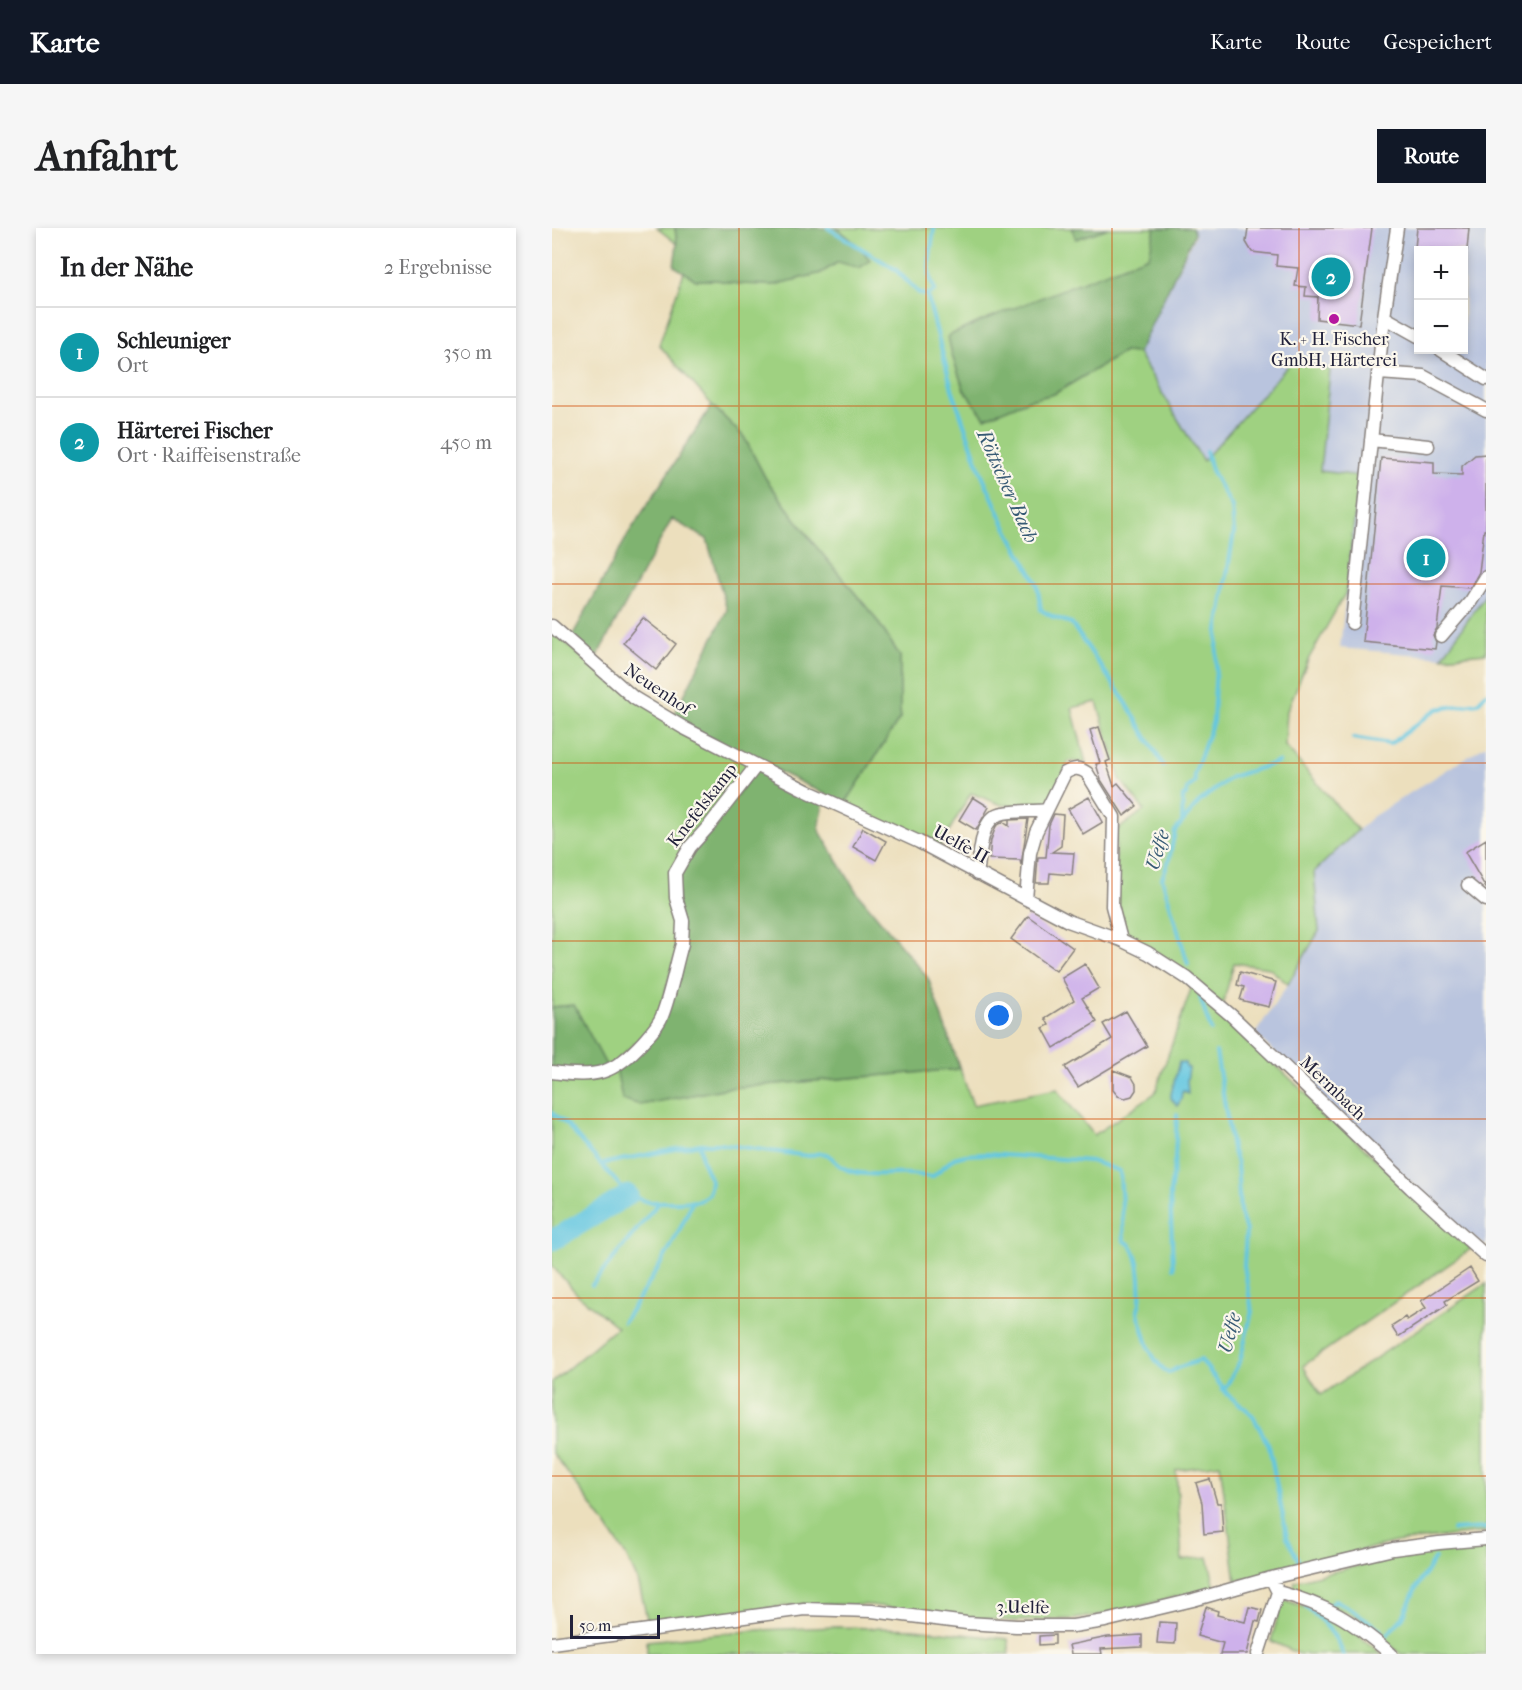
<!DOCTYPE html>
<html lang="de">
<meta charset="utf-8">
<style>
:root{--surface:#fff;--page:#f6f6f6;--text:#202124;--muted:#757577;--line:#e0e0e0;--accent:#111827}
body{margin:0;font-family:"IM FELL French Canon",serif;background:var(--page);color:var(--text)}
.controls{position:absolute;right:18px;top:18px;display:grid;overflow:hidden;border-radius:0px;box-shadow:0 3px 9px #0003}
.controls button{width:54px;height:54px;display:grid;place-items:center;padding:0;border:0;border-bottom:2px solid var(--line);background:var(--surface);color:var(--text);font:30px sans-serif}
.scale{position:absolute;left:18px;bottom:15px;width:90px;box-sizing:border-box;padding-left:6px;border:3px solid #22223b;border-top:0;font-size:16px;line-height:21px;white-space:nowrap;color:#22223b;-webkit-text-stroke:4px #fbf7ec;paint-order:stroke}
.you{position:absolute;left:447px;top:788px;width:21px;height:21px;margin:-15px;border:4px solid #fff;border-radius:50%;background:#1a73e8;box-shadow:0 0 0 9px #1a73e833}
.badge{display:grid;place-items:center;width:39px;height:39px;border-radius:50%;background:var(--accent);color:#fff;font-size:20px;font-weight:700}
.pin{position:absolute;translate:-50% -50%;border:3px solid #fff;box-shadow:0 2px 6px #0006}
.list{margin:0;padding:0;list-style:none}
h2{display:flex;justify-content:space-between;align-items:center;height:78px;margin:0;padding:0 24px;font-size:26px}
h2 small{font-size:20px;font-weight:400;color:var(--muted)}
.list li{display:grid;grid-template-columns:39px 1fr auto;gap:18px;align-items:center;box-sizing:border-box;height:90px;padding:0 24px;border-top:2px solid var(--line)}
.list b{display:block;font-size:22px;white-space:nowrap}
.list p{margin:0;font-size:20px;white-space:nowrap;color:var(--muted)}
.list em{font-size:20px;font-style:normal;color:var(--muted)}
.map{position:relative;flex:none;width:934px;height:1426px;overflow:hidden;border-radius:0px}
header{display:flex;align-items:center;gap:36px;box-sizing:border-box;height:84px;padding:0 30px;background:var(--accent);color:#fff}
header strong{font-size:28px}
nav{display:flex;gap:33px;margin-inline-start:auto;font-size:21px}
.intro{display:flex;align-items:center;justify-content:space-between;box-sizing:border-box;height:144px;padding:0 36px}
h1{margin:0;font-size:42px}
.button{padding:15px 27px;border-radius:0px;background:var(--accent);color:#fff;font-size:21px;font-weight:700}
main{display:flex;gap:36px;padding:0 36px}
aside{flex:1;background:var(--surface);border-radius:0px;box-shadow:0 3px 9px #0003}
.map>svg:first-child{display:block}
</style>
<header>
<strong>Karte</strong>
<nav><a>Karte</a><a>Route</a><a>Gespeichert</a></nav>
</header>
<div class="intro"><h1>Anfahrt</h1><a class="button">Route</a></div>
<main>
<aside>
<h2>In der Nähe<small>2 Ergebnisse</small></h2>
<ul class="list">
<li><span class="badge" style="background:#0f9aa8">1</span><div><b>Schleuniger</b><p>Ort</p></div><em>350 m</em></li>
<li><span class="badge" style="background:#0f9aa8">2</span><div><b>Härterei Fischer</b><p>Ort · Raiffeisenstraße</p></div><em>450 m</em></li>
</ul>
</aside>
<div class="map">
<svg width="934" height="1426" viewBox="0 0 934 1426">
<rect width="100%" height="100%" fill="#fbf7ec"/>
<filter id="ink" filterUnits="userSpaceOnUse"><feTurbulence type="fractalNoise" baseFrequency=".0167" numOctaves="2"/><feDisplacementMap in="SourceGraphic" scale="12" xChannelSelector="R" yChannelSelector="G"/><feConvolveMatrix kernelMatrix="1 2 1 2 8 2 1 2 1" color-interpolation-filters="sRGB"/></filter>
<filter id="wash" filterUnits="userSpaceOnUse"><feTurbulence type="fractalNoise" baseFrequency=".008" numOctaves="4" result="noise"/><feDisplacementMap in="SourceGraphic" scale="24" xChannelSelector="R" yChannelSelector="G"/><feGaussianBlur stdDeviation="1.35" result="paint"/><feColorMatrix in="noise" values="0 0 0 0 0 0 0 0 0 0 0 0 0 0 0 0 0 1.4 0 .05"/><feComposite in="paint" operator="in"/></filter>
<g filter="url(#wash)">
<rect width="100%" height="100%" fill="#ecdfbd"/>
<path fill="#b9c4de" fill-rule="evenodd" d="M640,0H934V366L890,429L788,420L807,248L768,244L742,132L651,233L586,125L643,7ZM866,22H912V122H866Z
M934,517V1018L902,996L703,806L736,756L767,703L762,644L820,589Z"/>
<path fill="#9fd181" stroke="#607a5e" stroke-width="1.5" d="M105,0H123L125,16Z
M285,0H520L524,11L556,0H603L598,28L396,108L400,127L412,162L477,172L502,166L572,124L586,125L651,233L742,131L778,142L768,243L807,248L794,364L756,432L735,483L733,518L806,602L762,644L767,703L736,756L717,740L682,735L671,776L571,710L563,677L564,603L592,582L568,551L545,474L520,480L534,535L517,533L495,578L450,577L419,565L386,622L293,576L348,490V428L322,388L262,316L214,251L192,209L160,177L107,117L132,44L144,52H165L187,56L222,57L269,45L309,20Z
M934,366V425L890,429Z
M3,405L38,437L200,538L130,703L105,794L56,841L22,777L0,779V411Z
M640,758L919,1021L751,1138L769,1167L934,1056V1304L844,1314L684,1353L668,1236L624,1242L630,1332L656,1329L663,1359L559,1385L523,1391L463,1393L419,1390L318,1377L251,1376L96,1395L87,1356L76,1331L54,1297L0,1224V1154L65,1099L26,1067L0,1038V845L64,840L88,877L176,860L408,841L421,877L505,861L542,907L603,865Z
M934,1318V1426H849L807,1390L758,1370L742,1360L743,1353L846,1328Z
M730,1373H736L788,1393L830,1426H747L719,1413Z
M284,1399L362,1401L456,1411L458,1426H95V1413L207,1402Z"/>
<path fill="#7fb36f" stroke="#506a55" stroke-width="1.5" d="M123,0H285L309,20L318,32L308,40L286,34L269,45L222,57L187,56L165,52H144L122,38L125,16Z
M520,0H556L524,11Z
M603,0H640L642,6L586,125L572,124L502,166L477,172L433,190L412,162L400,127L396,108L434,91L597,28Z
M160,177L192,209L214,251L262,316L322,388L348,428V490L293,576L120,491L175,382L155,311L120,291L43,432L19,410L77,305Z
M205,540L272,572L267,602L304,663L376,750L408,841L176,860L88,877L70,871L64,840L98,809L127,731L125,646Z
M22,777L56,841L0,843V779Z"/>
<path fill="#62c6e0" stroke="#42748e" stroke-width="1.5" d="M627,834L633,835L634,839L637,840L635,852L636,866L632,863L630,864L629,872L625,878L619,870V866Z"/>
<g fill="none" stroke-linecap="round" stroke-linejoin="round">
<path stroke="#62c6e0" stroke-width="4" d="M276,0L343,41L368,66L375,67
M375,67L400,161L428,242L451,293L485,356L489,382L501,389L519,395L575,476L611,537
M375,67L383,62C372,43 380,21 382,0
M801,510L838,516L885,481L926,475L934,465
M630,595L631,568L634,567L635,561L643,554L642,547L661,493L666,402L682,304L680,279L659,242L654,223
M636,736L610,650L617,632L623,603L648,573L679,549L727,534
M648,769L659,802
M664,824L680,920L685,936L688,984L694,1003L692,1038L700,1083L688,1133L675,1157L670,1161
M0,885L13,895L76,967L96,974H125L147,973L157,966L159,953L150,932L148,916H167L257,928C283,919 277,935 296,942C314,949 338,945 357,946C364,946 372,948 380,949L402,930L414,927L434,926L539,933L568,943L572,1013C589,1018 589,1059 588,1074C588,1077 586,1080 586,1083C586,1087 589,1093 590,1097C595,1115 600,1135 617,1145L625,1140L649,1132L676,1167L694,1181L702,1190L717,1218L735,1309L747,1334
M49,936L148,916
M621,1040L618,965L623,930L625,887
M40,1057L107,974
M71,1094C97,1055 123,1017 140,974
M901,1302L934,1300
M778,1376L783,1372L804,1384L829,1402
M754,1379C770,1392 784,1406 791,1426
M835,1407L851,1389L863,1362L883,1330"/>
<path stroke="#62c6e0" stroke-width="21" d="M1,1012L76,967"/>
</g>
<g id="blocks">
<path fill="#ceb1eb" d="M696,0H820L807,96L765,91L766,69L753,68L754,59L743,58L746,40L724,38L725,27L700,24L694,14Z
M865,0H917L915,22L863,20Z
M934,226V302H932L927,344L918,360L890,358L885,400L881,407L884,414L883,421L811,414L829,230L882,234V246L910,247V238L923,227Z
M91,390L124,416L104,442L71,415Z
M547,499L558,532L554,534L562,558L566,555L585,578L572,588L549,552L544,536L548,535L538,502Z
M421,569L437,579L424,602L407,592Z
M537,569L551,594L531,606L516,581Z
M502,586L511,587L509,618L500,624L522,625L520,647L498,645L497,655H484L486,629H494L497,597Z
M476,591L469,637L468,632L437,631L439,612L444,598L451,594L457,598V592Z
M311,600L334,613L324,632L301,619Z
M934,611V660L913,624Z
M476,688L521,720L504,743L459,711Z
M533,736L547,760L530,770L545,794L502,820L491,800L497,797L493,790L522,772L510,750Z
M688,744L724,754L717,779L688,772L692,759L685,757Z
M574,783L595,818L526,859L513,839L560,811L551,796Z
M561,842L580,849L584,856V862L580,868L573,870L566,868L561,862Z
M918,1040L926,1053L893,1073L895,1077L846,1109L839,1098L853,1089L855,1092L874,1080L869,1073Z
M658,1251L665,1275H669L671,1304L652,1306L650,1275L644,1255Z
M654,1379L666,1383L665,1387L693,1394L697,1379L710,1382L707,1394L703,1393L695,1426H668L671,1415L645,1408Z
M607,1394L624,1395L623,1416L605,1415Z
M503,1407V1416L487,1417V1408Z
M590,1407V1419L549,1421L550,1426H519L517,1417L556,1409Z"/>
</g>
</g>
<g filter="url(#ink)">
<use href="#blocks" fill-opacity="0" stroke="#87807c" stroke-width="1.5"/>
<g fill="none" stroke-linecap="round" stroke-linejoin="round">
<g stroke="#87807c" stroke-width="15">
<path id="minor" d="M832,89L866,108
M889,122L934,151
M826,145L871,148L934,182
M819,212L876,218
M800,395L832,89L845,0
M0,398L82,470L132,500L255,563L367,614L516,693L569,712L596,725L635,750L680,788L859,960L934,1028
M889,408L919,373L934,349
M425,646C429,627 427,588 452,585C466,582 480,584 495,582
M916,657L934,672
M474,671L478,625L484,604L513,545C522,540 526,539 535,545L562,589L560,678L569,712
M0,844C44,850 61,847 91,814C98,806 106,798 110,788C119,765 123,740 130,716L131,693L124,670L123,645L138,619L157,598L204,538
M719,1350L726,1364C777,1378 799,1392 839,1426
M0,1415L252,1381L320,1383L415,1395L464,1398H521L553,1393L641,1372L719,1350L841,1321L887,1315L934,1311
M706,1426L726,1364"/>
</g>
<use href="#minor" stroke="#fff" stroke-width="12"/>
</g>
</g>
<path fill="none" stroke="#d45411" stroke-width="1.5" stroke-opacity="0.55" d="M187,0V1426M374,0V1426M560,0V1426M747,0V1426M0,178H934M0,356H934M0,535H934M0,713H934M0,891H934M0,1070H934M0,1248H934"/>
<circle fill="#b5179e" stroke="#fbf7ec" stroke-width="2" cx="782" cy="91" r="6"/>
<g text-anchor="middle" stroke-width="4.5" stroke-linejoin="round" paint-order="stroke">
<g font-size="18" fill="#22223b" stroke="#fbf7ec">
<text x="782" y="117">K. + H. Fischer<tspan x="782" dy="21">GmbH, Härterei</tspan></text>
</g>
<g font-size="18" fill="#22223b" stroke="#fbf7ec">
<text transform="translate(106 461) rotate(34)" y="6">Neuenhof</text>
<text transform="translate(150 577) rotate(-52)" y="6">Knefelskamp</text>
<text transform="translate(409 616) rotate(29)" y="6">Uelfe II</text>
<text transform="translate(781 860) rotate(44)" y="6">Mermbach</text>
<text transform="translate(471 1379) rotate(1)" y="6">3.Uelfe</text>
</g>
<g font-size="20" font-style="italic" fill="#385b75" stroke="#fbf7ec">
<text transform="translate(456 258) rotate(66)" y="7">Röttscher Bach</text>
<text transform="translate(605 622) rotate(-74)" y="7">Uelfe</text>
<text transform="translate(677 1105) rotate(-76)" y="7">Uelfe</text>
</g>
</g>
</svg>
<div class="controls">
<button>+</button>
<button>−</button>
</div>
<div class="scale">50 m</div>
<div class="you"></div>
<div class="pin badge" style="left:874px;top:330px;background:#0f9aa8">1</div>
<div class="pin badge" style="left:779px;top:49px;background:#0f9aa8">2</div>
</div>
</main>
